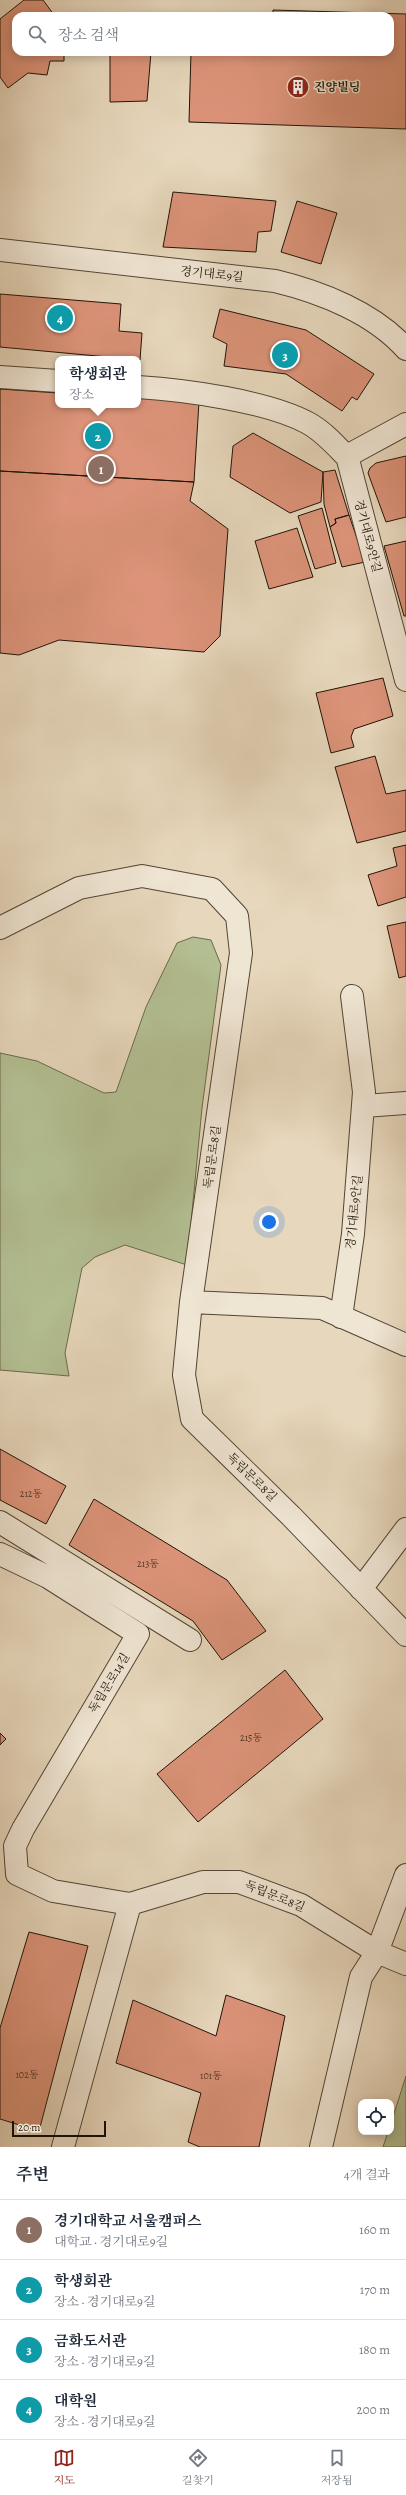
<!DOCTYPE html>
<html lang="ko">
<meta charset="utf-8">
<style>
:root{--surface:#fff;--page:#f2f2f3;--text:#1f2937;--muted:#747a83;--line:#e0e1e3;--accent:#8f2418}
body{margin:0;font-family:Alegreya,"Noto Serif KR",serif;background:var(--page);color:var(--text)}
.controls{position:absolute;right:12px;bottom:12px;display:grid;overflow:hidden;border-radius:8px;box-shadow:0 2px 10px #0003}
.controls button{width:36px;height:36px;display:grid;place-items:center;padding:0;border:0;border-bottom:1px solid var(--line);background:var(--surface);color:var(--text);font:20px sans-serif}
.scale{position:absolute;left:12px;bottom:10px;width:94px;box-sizing:border-box;padding-left:4px;border:2px solid #201407;border-top:0;font-size:11px;line-height:14px;white-space:nowrap;color:#201407;-webkit-text-stroke:3px #efe5d3;paint-order:stroke}
.you{position:absolute;left:269px;top:1222px;width:14px;height:14px;margin:-10px;border:3px solid #fff;border-radius:50%;background:#1a73e8;box-shadow:0 0 0 6px #1a73e833}
.badge{display:grid;place-items:center;width:26px;height:26px;border-radius:50%;background:var(--accent);color:#fff;font-size:13px;font-weight:700}
.pin{position:absolute;translate:-50% -50%;border:2px solid #fff;box-shadow:0 1px 4px #0006}
.popup{position:absolute;left:55px;top:356px;width:86px;height:52px;box-sizing:border-box;display:grid;place-content:center;border-radius:8px;background:var(--surface);filter:drop-shadow(0 1px 3px #0005);font-size:13px;white-space:nowrap;color:var(--muted)}
.popup b{font-size:15px;color:var(--text)}
.popup::after{content:'';position:absolute;left:50%;top:100%;margin-left:-8px;border:8px solid transparent;border-top-color:var(--surface)}
.list{margin:0;padding:0;list-style:none}
h2{display:flex;justify-content:space-between;align-items:center;height:52px;margin:0;padding:0 16px;font-size:17px}
h2 small{font-size:13px;font-weight:400;color:var(--muted)}
.list li{display:grid;grid-template-columns:26px 1fr auto;gap:12px;align-items:center;box-sizing:border-box;height:60px;padding:0 16px;border-top:1px solid var(--line)}
.list b{display:block;font-size:15px;white-space:nowrap}
.list p{margin:0;font-size:13px;white-space:nowrap;color:var(--muted)}
.list em{font-size:13px;font-style:normal;color:var(--muted)}
.icon{flex:none;width:22px;height:22px;fill:none;stroke:currentColor;stroke-width:2;stroke-linecap:round;stroke-linejoin:round}
.map{position:relative;flex:none;width:406px;height:2147px;overflow:hidden}
.search{position:absolute;background:var(--surface);box-shadow:0 2px 10px #0003;left:12px;right:12px;top:12px;height:44px;display:flex;align-items:center;gap:10px;box-sizing:border-box;padding:0 14px;border-radius:12px;color:var(--muted);font-size:15px}
.sheet{height:292px;background:var(--surface)}
nav{display:flex;justify-content:space-around;align-items:center;box-sizing:border-box;height:56px;border-top:1px solid var(--line);background:var(--surface);font-size:11px;color:var(--muted)}
nav a{display:grid;justify-items:center;gap:2px}
nav .on{color:var(--accent)}
.map>svg:first-child{display:block}
</style>
<div class="map">
<svg width="406" height="2147" viewBox="0 0 406 2147">
<rect width="100%" height="100%" fill="#e7d7bc"/>
<filter id="stains"><feTurbulence type="fractalNoise" baseFrequency=".005" numOctaves="4"/><feColorMatrix values="0 0 0 0 .2 0 0 0 0 .09 0 0 0 0 .02 0 0 0 .5 -.17"/></filter>
<radialGradient id="worn" r=".72"><stop offset=".6" stop-color="#630" stop-opacity="0"/><stop offset="1" stop-color="#630" stop-opacity=".3"/></radialGradient>
<path fill="#b3bf92" stroke="#6a6a4c" d="M193,937L211,940L221,965L202,1108L187,1265L125,1245L95,1257L82,1268L65,1353L69,1376L0,1370V1053L37,1061L104,1093L116,1092L146,1007L177,943Z
M406,2076V2147H383L388,2132H391V2123Z"/>
<path fill="#dc9379" stroke="#201407" d="M24,0H43L54,15L16,16V52H64V61H50L47,75L28,73L8,88L0,77V19Z
M273,10L406,14V129L189,122L191,52H390V16H273Z
M110,52H151L147,101L110,102Z
M173,192L276,201L271,231L258,232L256,252L163,247Z
M297,201L337,213L321,264L281,252Z
M0,294L121,304L119,331L142,333L140,360L0,347Z
M220,309L306,330L374,374L357,400L352,397L342,411L286,374L224,366L227,344L213,337Z
M0,389L58,393V405H138V398L199,402L194,482L0,471Z
M253,433L323,472L321,502L290,513L230,477L233,446Z
M406,456V517L386,522L368,473L370,468L376,463Z
M335,470L349,515L335,519L336,523L330,527L324,504L323,472Z
M0,471L194,482L190,501L228,529L220,636L204,652L59,640L19,655L0,653Z
M322,508L336,563L315,569L298,516Z
M349,515L365,562L342,567L330,527L336,523L335,519Z
M297,528L313,577L269,589L255,541Z
M406,541V616H404L384,546Z
M383,678L393,716L354,729L351,737L354,747L331,753L316,693Z
M375,756L386,794L406,790V831L357,843L335,767Z
M406,845V897L378,906L368,875L397,866L393,848Z
M406,922V976L399,978L387,926Z
M0,1449L66,1486L46,1524L0,1500Z
M94,1499L227,1580L266,1631L222,1660L193,1621L69,1545Z
M285,1670L323,1719L198,1822L157,1774Z
M0,1733L6,1739L0,1745Z
M29,1932L88,1946L39,2131L0,2119V2028Z
M226,1995L285,2016L259,2147H200L188,2142L201,2093L116,2063L133,2000L216,2036Z"/>
<g fill="none" stroke-linecap="round" stroke-linejoin="round">
<g stroke="#524534" stroke-width="24">
<path id="minor" d="M0,250L275,281C321,292 374,313 406,349
M0,377L58,381
M138,387C185,390 267,401 308,423C323,431 335,445 347,457
M406,424L347,456L406,680
M0,928L79,888L142,876L212,889L237,916L241,953L191,1302L184,1375L192,1419L291,1516L406,1635
M364,1106L406,1103
M191,1302L322,1308L406,1345
M341,1317L353,1234L364,1092L352,996
M0,1522L190,1640
M0,1554L48,1577L138,1634L23,1829L15,1846L17,1874L53,1891L130,1904L203,1882H239L301,1905L377,1952L406,1964
M361,1589L406,1529
M63,2147L130,1904
M321,2147L361,1977L377,1952L406,1875"/>
</g>
<use href="#minor" stroke="#efe5d3" stroke-width="22"/>
</g>
<defs>
<g id="building-disc" transform="scale(1.15)"><circle r="9.5" fill="#8f2418" stroke="#efe5d3"/><path d="M-4-6H4V6H1V3H-1V6H-4ZM-2.5-4.3h1.7v1.8h-1.7ZM.8-4.3h1.7v1.8H.8ZM-2.5-1h1.7V.8h-1.7ZM.8-1h1.7V.8H.8Z" fill="#fff"/></g>
</defs>
<g fill-rule="evenodd">
<use href="#building-disc" x="298" y="87"/>
</g>
<g text-anchor="middle" stroke-width="3" stroke-linejoin="round" paint-order="stroke">
<g font-size="10" fill="#4f3424">
<text x="31" y="1497">212동</text>
<text x="148" y="1567">213동</text>
<text x="251" y="1741">215동</text>
<text x="27" y="2078">102동</text>
<text x="211" y="2079">101동</text>
</g>
<g font-size="12" font-weight="bold" fill="#201407" stroke="#efe5d3" text-anchor="start">
<text x="314" y="91">진양빌딩</text>
</g>
<g font-size="12" fill="#201407" stroke="#efe5d3">
<text transform="translate(212 274) rotate(6)" y="4">경기대로9길</text>
<text transform="translate(368 536) rotate(75)" y="4">경기대로9안길</text>
<text transform="translate(212 1157) rotate(-82)" y="4">독립문로8길</text>
<text transform="translate(354 1212) rotate(-84)" y="4">경기대로9안길</text>
<text transform="translate(252 1477) rotate(44)" y="4">독립문로8길</text>
<text transform="translate(109 1683) rotate(-59)" y="4">독립문로14길</text>
<text transform="translate(275 1896) rotate(22)" y="4">독립문로8길</text>
</g>
</g>
<rect width="100%" height="100%" filter="url(#stains)"/>
<rect width="100%" height="100%" fill="url(#worn)"/>
</svg>
<div class="controls">
<button><svg class="icon" aria-label="locate" viewBox="0 0 24 24"><circle cx="12" cy="12" r="6"/><path d="M12 2v4M12 18v4M2 12h4M18 12h4"/></svg></button>
</div>
<div class="scale">20 m</div>
<div class="you"></div>
<div class="pin badge" style="left:101px;top:469px;background:#8d6e63">1</div>
<div class="pin badge" style="left:98px;top:436px;background:#0f9aa8">2</div>
<div class="popup"><b>학생회관</b>장소</div>
<div class="pin badge" style="left:285px;top:355px;background:#0f9aa8">3</div>
<div class="pin badge" style="left:60px;top:318px;background:#0f9aa8">4</div>
<div class="search"><svg class="icon" aria-label="search" viewBox="0 0 24 24"><circle cx="10" cy="10" r="6"/><path d="M15 15l6 6"/></svg>장소 검색</div>
</div>
<section class="sheet">
<h2>주변<small>4개 결과</small></h2>
<ul class="list">
<li><span class="badge" style="background:#8d6e63">1</span><div><b>경기대학교 서울캠퍼스</b><p>대학교 · 경기대로9길</p></div><em>160 m</em></li>
<li><span class="badge" style="background:#0f9aa8">2</span><div><b>학생회관</b><p>장소 · 경기대로9길</p></div><em>170 m</em></li>
<li><span class="badge" style="background:#0f9aa8">3</span><div><b>금화도서관</b><p>장소 · 경기대로9길</p></div><em>180 m</em></li>
<li><span class="badge" style="background:#0f9aa8">4</span><div><b>대학원</b><p>장소 · 경기대로9길</p></div><em>200 m</em></li>
</ul>
</section>
<nav>
<a class="on"><svg class="icon" aria-label="map" viewBox="0 0 24 24"><path d="M3 6l6-2 6 2 6-2v14l-6 2-6-2-6 2zM9 4v14M15 6v14"/></svg>지도</a>
<a><svg class="icon" aria-label="directions" viewBox="0 0 24 24"><path d="M12 3l9 9-9 9-9-9zM9 14v-3h6M13 9l2 2-2 2"/></svg>길찾기</a>
<a><svg class="icon" aria-label="saved" viewBox="0 0 24 24"><path d="M7 4h10v16l-5-4-5 4z"/></svg>저장됨</a>
</nav>
